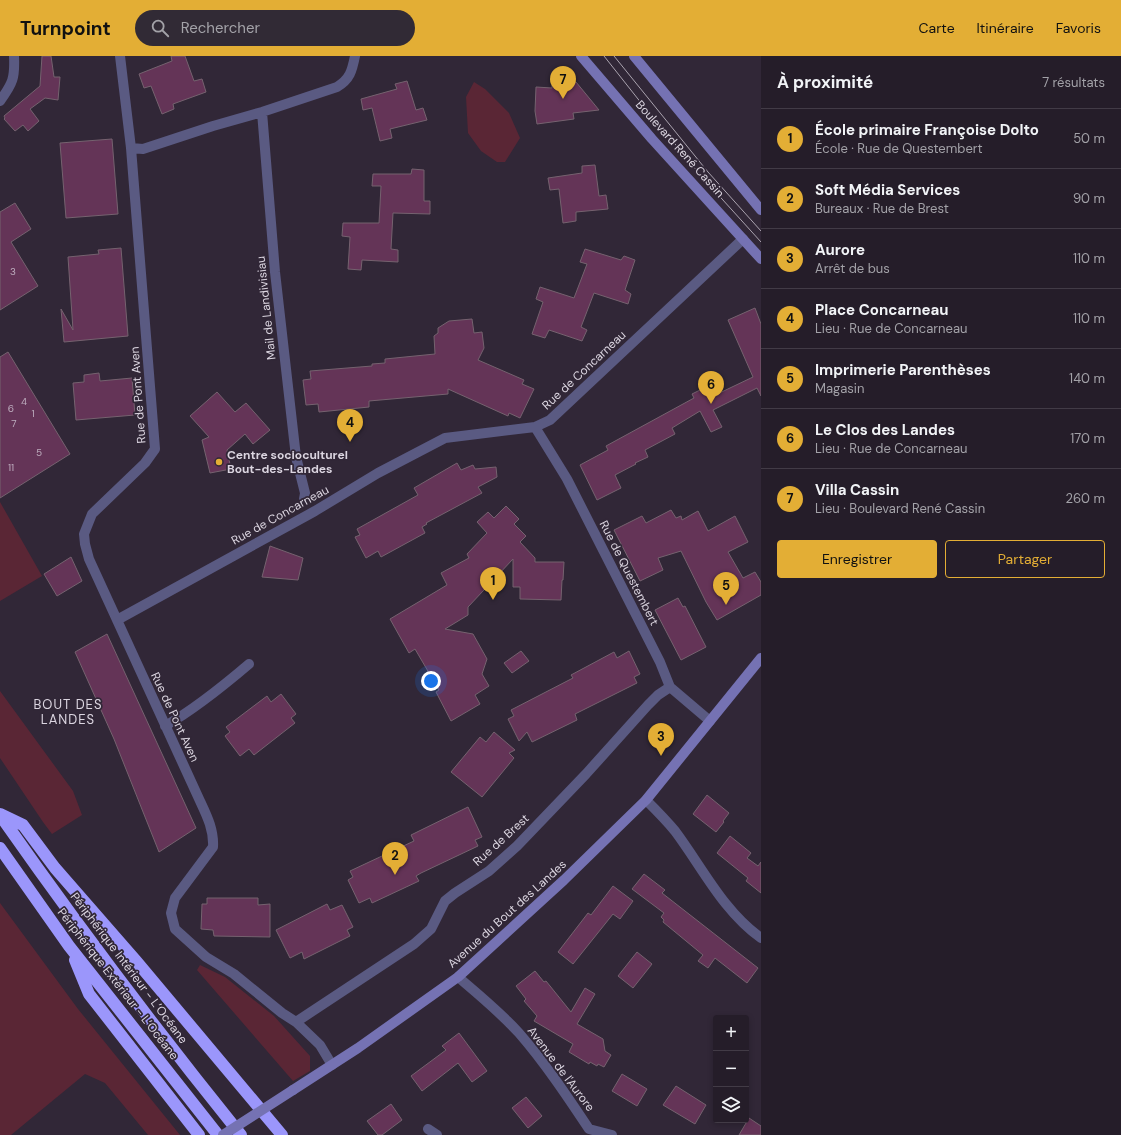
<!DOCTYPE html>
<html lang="fr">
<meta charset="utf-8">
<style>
:root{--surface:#251d29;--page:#312a35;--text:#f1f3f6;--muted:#a3a2a8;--line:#423b46;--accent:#e3ae35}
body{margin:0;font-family:"DM Sans",sans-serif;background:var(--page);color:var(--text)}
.controls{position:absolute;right:12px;bottom:12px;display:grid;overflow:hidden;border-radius:4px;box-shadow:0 2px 6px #0003}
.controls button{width:36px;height:36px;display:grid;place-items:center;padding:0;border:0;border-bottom:1px solid var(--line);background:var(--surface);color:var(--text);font:20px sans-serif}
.you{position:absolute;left:431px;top:625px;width:14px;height:14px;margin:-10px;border:3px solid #fff;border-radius:50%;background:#1a73e8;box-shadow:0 0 0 6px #1a73e833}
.badge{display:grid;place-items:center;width:26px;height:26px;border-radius:50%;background:var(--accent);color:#111;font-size:13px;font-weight:700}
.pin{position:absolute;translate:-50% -33px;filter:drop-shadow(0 1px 2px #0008)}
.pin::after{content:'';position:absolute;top:21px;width:14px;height:12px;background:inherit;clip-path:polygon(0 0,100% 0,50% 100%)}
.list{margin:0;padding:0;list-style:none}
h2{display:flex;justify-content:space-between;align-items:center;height:52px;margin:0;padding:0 16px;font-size:17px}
h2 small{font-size:13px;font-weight:400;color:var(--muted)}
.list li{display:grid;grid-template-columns:26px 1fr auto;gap:12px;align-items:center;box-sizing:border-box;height:60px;padding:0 16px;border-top:1px solid var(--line)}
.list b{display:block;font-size:15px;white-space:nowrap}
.list p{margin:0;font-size:13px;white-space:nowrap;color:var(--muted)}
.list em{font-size:13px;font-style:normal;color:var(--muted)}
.actions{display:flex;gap:8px;padding:12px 16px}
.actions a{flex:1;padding:9px 0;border:1px solid var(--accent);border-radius:4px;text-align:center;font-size:14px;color:var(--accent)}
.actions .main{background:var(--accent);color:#111}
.icon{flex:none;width:22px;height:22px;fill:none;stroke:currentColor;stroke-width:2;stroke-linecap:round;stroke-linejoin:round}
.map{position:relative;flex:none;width:761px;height:1079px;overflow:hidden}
header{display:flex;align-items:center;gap:24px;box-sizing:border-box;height:56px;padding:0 20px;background:var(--accent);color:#111}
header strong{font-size:19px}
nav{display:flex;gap:22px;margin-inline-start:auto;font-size:14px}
.search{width:280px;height:36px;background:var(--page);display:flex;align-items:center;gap:10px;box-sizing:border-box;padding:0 14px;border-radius:22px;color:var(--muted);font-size:15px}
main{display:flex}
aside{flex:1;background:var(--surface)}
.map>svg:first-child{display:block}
</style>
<header>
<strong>Turnpoint</strong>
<div class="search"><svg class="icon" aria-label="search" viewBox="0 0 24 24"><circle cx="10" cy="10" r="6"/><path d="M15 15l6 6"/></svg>Rechercher</div>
<nav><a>Carte</a><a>Itinéraire</a><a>Favoris</a></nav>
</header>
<main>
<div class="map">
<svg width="761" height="1079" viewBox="0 0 761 1079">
<rect width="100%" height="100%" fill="#312737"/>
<path fill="#5a2635" d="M474,26L485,33L509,57L520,82L505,106H497L481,95L468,77L466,41Z
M0,446L42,520L0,545Z
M0,635L73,735L82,759L52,778L43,766L0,702Z
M0,847L78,953L180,1079H148L105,1027L85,1018L11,1079H0Z
M200,909L225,921L274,960L310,1000V1015L293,1025L197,914Z"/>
<path fill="#643457" stroke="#75626f" d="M42,0H51L54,21H60L58,44L45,42L30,53L39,65L28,75L23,69L15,75L4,63L5,62L4,60L40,30Z
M171,0H185L194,25L202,23L206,36L173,48L174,53L162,58L151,30L144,32L139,18L172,5Z
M407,25L416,54L423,52L427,64L390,73L392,82L380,85L372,52L363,54L361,43L397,33L395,28Z
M576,26L599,54L573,57L574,63L537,68L535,55L536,31L552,32V29Z
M112,83L118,158L66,162L60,87Z
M595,109L599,140L606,139L608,153L576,156V165L563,167L559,133L550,134L548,122L582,117V110Z
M412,113L424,114V145H430V158L393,157L391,193L398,194V206L362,204L361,214L348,213L350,181L342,180L343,167H379L381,130H372L373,118H411Z
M15,147L31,173L11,186L38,230L0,254V156Z
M121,192L128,280L64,286L61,253L73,274L68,201L99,198L98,194Z
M585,193L621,204L624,200L635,204L625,234L631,238L628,248L594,237L581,271L587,274L582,285L549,274L545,282L532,278L543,246L536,243L540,231L574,242L587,208L580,206Z
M755,252L761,268V340L757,332L713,354L722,371L711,376L700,355L672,372L675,378L645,394L648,401L635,407L636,408L615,419L621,432L597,444L580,409L608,394L606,390L694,342L692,338L704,332L709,342L753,321L728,264Z
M472,263L474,277L482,276L484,292L478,304L524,324L522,328L534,333L520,362L509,357L508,360L448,333V338L369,345V351L319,356L318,348L306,349L303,324L311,323L310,315L372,310V308L385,307V303L435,298L434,280L438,277V272L449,265Z
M8,296L70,398L0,442V301Z
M99,317L100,325L132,322L135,359L76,364L73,327L84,326V319Z
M217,336L235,356L246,347L270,374L253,388L245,378L227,394L231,413L210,417L202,384L209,381L190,360Z
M457,407L461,414L473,409L475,413L496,411L497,421L478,431L482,437L426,467L427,468L422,471L425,477L381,501L378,495L366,502L355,481L360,479L357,473L418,439L414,432Z
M506,450L519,463L514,468L526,480L520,486L535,502V506H564L563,524H562L561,544L520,543V531H513V503L468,551V559L445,573L473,578L487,603L482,618L489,630L475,639L480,648L451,665L436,636L439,634L415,593L409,597L390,563L447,529L441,517L469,502L467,498L487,477L477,466L488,456L494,462Z
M671,454L676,462L681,460L682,464L698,455L708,475L735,460L748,486L728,496L743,522L755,516L761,526V539L717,564L706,546L681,495L658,502L663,514L640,525L614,474L642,460L646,467Z
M270,490L303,502L298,524L262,521Z
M71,501L82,525L57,540L44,518Z
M678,542L683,551L685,550L706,591L681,604L655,554Z
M107,578L196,772L159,796L114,683L75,596Z
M521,595L529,605L512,617L504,607Z
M629,595L640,618L634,621L637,627L575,658L577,664L532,686L527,676L519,685L508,663L514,660L511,654L573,622L571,619L614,596L617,602Z
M281,638L296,658L291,662L295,667L254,699L249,693L240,700L225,680L230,676L226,671L267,640L271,646Z
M494,676L515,694L509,697L514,702L482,741L451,716L480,681L486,686Z
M707,739L729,757L723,765L724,766L716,776L693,758Z
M468,751L482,781L475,784L478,790L421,817L416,820L419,825L372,847L370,842L359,847L348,824L353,821L350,815L414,785L411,779Z
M730,780L751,797L747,802L758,810L761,806V837L746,825L748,822L717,797Z
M644,818L665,834L662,837L758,912L747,927L715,902L708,912L698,905L703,899L663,866L664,864L661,861L664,857L632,833Z
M613,830L633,845L620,863L613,858L573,908L558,896L588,857L591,859Z
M207,842H258V849L270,848V881L214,880L213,874L201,873L202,848H207Z
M327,848L330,854L342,849L353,871L347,874L350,880L304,903L302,896L290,902L276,874Z
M637,896L652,908L633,932L618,920Z
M535,915L544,926L546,925L571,956L585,932L595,938L577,968L603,983L605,995L611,999L604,1011L598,1008L597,1010L590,1006L589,1008L569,996L573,988L534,965L537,960L524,945L526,943L516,930Z
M459,977L487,1015L472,1026L458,1007L422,1035L411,1020L446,994L442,990Z
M622,1018L647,1033L637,1050L612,1035Z
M676,1030L706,1049L695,1068L663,1049Z
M526,1041L542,1060L528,1072L512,1052Z
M391,1048L402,1064L382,1079H378L367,1065Z
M749,1062L761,1070V1079H739Z"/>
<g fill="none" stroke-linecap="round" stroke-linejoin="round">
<path stroke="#5a5a82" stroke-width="10" d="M120,0L131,92L155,393L145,407L92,458L84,478L85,488L89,503L117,564L200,745C207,760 214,774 213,791L175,842L171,857L175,873L206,901L234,918L282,957L296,966L320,989L332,1009
M0,45C13,27 15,22 14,0
M262,56L275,216L296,401L305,437L304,443
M131,92L143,93L213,70L262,56L337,31C350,23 352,15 355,0
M535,371L567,423L660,606L670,631L710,665
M117,564L315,455L378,417L445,382L535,371L550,364L743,183
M165,670C195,653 222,631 249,608
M646,744C656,754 666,764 675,775C702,811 723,855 761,882
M458,921C479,939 500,956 519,977C545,1007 567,1040 589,1073L612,1079
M296,966L414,888L431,873L445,845L455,837L489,815L517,790L586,718L648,649L658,639L670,631
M428,1073L437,1079"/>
<path stroke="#7572b3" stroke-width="10" d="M581,0L652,83L761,203
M634,0L761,154
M293,1034L358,992L458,921L564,824L646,744L761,602"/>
<path stroke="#9b96fb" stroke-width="12" d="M0,758L23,769L55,812L137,906L282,1079
M0,759C77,869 157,975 241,1079
M0,792L69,890L218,1079
M75,904L89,938L199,1079"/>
<path stroke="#aaa3af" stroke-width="1" d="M604,0L638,43L703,122L761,186
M614,0L708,116L761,175"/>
<path stroke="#7572b3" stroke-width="10" d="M223,1079L293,1034"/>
</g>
<circle fill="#e3ae35" stroke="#312737" stroke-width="1.5" cx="219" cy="406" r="4"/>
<g text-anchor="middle" stroke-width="3.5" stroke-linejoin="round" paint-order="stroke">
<g font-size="10" fill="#bdadbe">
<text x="13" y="219">3</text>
<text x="24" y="349">4</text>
<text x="11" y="356">6</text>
<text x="33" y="361">1</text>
<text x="14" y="371">7</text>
<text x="39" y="400">5</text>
<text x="11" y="415">11</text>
</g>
<g font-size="12" fill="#dbd5e0" stroke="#312737">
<text transform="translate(680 93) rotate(48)" y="4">Boulevard René Cassin</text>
<text transform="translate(266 252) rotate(-96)" y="4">Mail de Landivisiau</text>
<text transform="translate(584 314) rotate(-43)" y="4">Rue de Concarneau</text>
<text transform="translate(138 339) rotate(-94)" y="4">Rue de Pont Aven</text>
<text transform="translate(280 459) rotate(-29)" y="4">Rue de Concarneau</text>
<text transform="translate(629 517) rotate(63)" y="4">Rue de Questembert</text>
<text transform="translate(175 661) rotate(65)" y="4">Rue de Pont Aven</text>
<text transform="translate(501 784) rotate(-42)" y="4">Rue de Brest</text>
<text transform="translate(507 858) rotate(-42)" y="4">Avenue du Bout des Landes</text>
<text transform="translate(129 912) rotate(53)" y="4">Périphérique Intérieur - L’Océane</text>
<text transform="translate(118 928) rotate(52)" y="4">Périphérique Extérieur - L’Océane</text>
<text transform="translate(561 1013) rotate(53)" y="4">Avenue de l'Aurore</text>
</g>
<g font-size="12" font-weight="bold" fill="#dbd5e0" stroke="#312737" text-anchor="start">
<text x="227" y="403">Centre socioculturel<tspan x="227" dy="14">Bout-des-Landes</tspan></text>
</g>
<g font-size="13" letter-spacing="1" fill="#dbd5e0" stroke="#312737">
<text x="68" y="653">BOUT DES<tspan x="68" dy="15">LANDES</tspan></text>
</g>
</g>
</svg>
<div class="controls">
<button>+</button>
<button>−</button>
<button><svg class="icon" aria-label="layers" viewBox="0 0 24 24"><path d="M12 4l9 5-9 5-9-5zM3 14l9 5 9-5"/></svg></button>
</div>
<div class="you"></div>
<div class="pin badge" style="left:493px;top:544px">1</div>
<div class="pin badge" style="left:395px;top:819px">2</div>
<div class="pin badge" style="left:661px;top:700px">3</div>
<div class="pin badge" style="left:350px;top:386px">4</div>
<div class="pin badge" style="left:726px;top:549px">5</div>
<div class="pin badge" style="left:711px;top:348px">6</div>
<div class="pin badge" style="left:563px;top:43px">7</div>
</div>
<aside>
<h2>À proximité<small>7 résultats</small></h2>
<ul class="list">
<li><span class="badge">1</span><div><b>École primaire Françoise Dolto</b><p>École · Rue de Questembert</p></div><em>50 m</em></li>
<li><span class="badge">2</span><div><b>Soft Média Services</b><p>Bureaux · Rue de Brest</p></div><em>90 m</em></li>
<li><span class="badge">3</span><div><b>Aurore</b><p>Arrêt de bus</p></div><em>110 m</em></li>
<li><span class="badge">4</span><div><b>Place Concarneau</b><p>Lieu · Rue de Concarneau</p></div><em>110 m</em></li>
<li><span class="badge">5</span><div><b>Imprimerie Parenthèses</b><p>Magasin</p></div><em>140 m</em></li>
<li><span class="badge">6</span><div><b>Le Clos des Landes</b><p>Lieu · Rue de Concarneau</p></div><em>170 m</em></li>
<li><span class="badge">7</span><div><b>Villa Cassin</b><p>Lieu · Boulevard René Cassin</p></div><em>260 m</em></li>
</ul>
<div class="actions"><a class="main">Enregistrer</a><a>Partager</a></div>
</aside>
</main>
